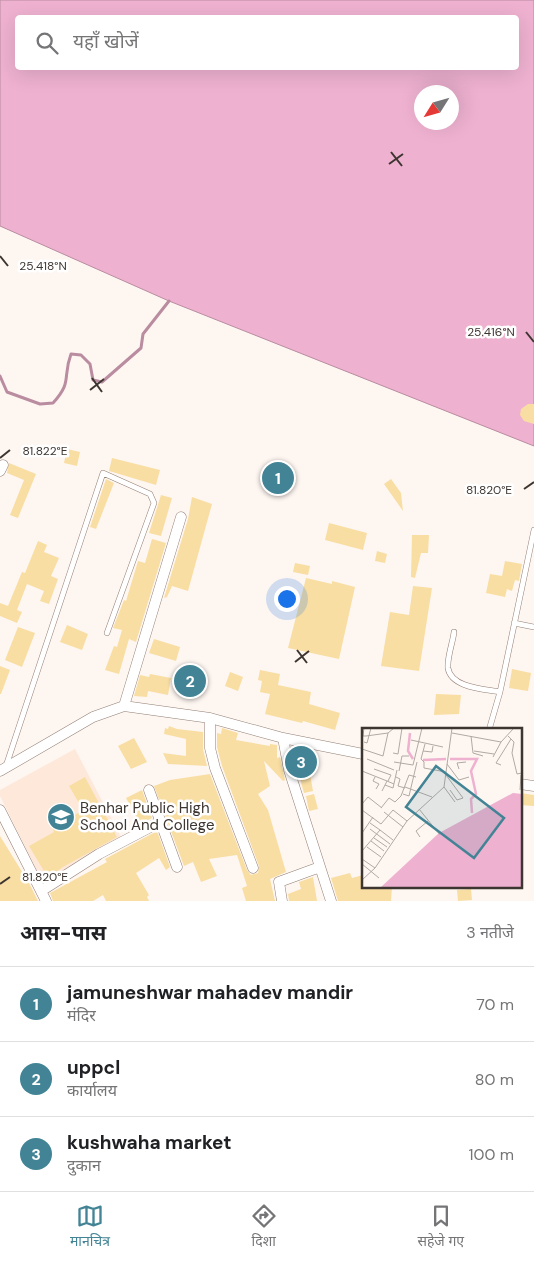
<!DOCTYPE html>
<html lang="hi">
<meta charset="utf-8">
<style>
:root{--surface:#fff;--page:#f6f6f6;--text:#202124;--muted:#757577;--line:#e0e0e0;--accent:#428495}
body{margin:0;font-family:"DM Sans","Noto Sans Devanagari",sans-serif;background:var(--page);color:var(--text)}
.compass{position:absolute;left:414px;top:85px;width:45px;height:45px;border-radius:50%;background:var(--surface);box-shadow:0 5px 20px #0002;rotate:233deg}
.you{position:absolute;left:286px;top:598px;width:18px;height:18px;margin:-12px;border:4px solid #fff;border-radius:50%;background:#1a73e8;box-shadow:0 0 0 8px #1a73e833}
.badge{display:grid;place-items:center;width:32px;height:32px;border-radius:50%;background:var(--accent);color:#fff;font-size:16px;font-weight:700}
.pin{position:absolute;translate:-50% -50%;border:2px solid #fff;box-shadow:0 1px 5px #0006}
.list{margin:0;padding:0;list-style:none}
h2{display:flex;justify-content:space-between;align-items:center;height:65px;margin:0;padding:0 20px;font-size:21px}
h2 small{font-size:16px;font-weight:400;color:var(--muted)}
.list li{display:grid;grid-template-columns:32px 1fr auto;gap:15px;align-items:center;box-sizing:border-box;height:75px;padding:0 20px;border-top:1px solid var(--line)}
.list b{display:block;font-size:19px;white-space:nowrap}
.list p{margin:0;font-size:16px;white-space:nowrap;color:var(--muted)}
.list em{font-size:16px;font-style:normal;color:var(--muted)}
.icon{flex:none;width:28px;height:28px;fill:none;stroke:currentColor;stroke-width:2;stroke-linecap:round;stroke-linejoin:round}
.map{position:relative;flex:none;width:534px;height:901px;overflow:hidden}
.search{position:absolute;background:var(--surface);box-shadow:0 5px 20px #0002;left:15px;right:15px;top:15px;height:55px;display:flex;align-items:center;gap:12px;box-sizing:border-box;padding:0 18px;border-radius:5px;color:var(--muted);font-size:19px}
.sheet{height:290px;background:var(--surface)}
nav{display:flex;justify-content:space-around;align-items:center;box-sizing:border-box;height:70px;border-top:1px solid var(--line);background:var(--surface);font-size:14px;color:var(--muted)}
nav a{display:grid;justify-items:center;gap:2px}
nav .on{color:var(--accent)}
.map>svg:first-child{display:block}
</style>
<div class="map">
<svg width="534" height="901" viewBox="0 0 534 901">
<rect width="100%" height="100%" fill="#fef6f1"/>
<path fill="#fee8da" d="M75,749L122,839L44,885L0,796V790Z"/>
<path fill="#eeb1d0" stroke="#b98ca0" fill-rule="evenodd" d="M0,0H534V446L169,301L0,226ZM18,18H516V68H18ZM422,92H452V122H422Z"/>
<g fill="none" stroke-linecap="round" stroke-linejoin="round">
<path stroke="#b98ca0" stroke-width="3" d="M0,376L7,392L40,404L53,403C73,381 62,378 71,354L81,355L90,364L93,380L102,382L141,348L143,334L169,301"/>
</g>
<path fill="#f9dea3" d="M528,404H534V424L524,421L520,415L521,409Z
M67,449L80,452L77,466L64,463Z
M112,458L160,470L156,485L109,471Z
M9,463L36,474L18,518L10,515L24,480L7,473Z
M274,465L291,472L284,490L267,483Z
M106,479L114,483L96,529L90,527Z
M391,479L401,493L403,511L384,484Z
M161,495L172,498L161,536L149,533Z
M192,497L212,504L188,591L172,586L167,597L164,598L188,519Z
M329,523L367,533L363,550L325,540Z
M412,535H429L428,553H421L415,578L411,577Z
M152,539L166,543L136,642L129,639L119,674L105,670L114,646L117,647L122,630L113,628L124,600L126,601L138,561L145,563Z
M38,541L47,545L44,552L59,558L51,576L58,579L49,604L40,601L44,591L27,584L17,610L22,612L17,623L0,616V603L8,606L22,572L25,573Z
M377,551L387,554L385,563L375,561Z
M505,561L522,564L519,581L515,580L512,591L507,589L505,597L486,593L490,574L502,576Z
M295,563L310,566L308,575L293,572Z
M306,578L332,584V581L355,587L339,659L288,648Z
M413,586L432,588L419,671L381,666L390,612L409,615Z
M67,625L88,634L82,650L60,642Z
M18,627L35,633L22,667L5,660Z
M154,639L180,647L176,661L149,653Z
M0,666L10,670L1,694H0Z
M181,666L198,671L192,690L175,684Z
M512,669L531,673L528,691L509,688Z
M260,670L280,674L278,685L311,692L309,704L340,713L335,730L303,721L302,723L265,714L270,694L260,692L262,681L258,680Z
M230,672L243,677L238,691L225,686Z
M150,674L171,678L168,695L148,691L147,697L134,696L140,675L149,677Z
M436,694L461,695L459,714L434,715Z
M169,726L177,729L203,732V749L207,766L168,764L163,753L186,756V739L164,734L165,728L168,729Z
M222,728L238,733L236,740L270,746V744L277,745V758L280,757L285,780L283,781L264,761L270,786L258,794L268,810L286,872L270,879L275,901H246L242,888L247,886L237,855L209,859L217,876L201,882L193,862L184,866L154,786L170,780L210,774L247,870L251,875L258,873L259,866L222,766L217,747V733L221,734Z
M134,738L147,762L131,769L118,746Z
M306,751L313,791L304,793L293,754Z
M85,777L117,837L63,867L48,878L29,846L54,832L52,828L83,810L69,786Z
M142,790L152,818L140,824L126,798Z
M520,793L534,795V806L520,805Z
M314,794L318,809L309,811L306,796Z
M157,831L170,867L166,870L159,858L136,873L149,895L147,897L149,901H106L103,895L93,901H53L50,893L107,862L105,859Z
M0,836L29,883L38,901H0Z
M350,873L352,878L363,875V887H392L391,901H338L331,878Z
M313,877L317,901H289L288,894L301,889L299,882Z
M471,889L472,900L458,901L457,890Z"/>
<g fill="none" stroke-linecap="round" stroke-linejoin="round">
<g stroke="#927f74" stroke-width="6">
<path id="lane" d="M514,623L534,627
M454,632C453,642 447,657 448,668C451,688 485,689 500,692
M489,730L500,692L534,530
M6,766L103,473L150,494L154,503L107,633"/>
</g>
<g stroke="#927f74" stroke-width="11">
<path id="street" d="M0,471L3,465
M124,706L181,517
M210,718V748L215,768L253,868
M283,738L289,770L331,901
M0,771L93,717L124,706L210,718L283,738L363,754
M520,784L534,786
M149,790L177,867
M0,810L46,901
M41,891L99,854L160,822
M282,901L279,882L320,867"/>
</g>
<use href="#lane" stroke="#fff" stroke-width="5"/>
<use href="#street" stroke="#fff" stroke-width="10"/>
</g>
<path fill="none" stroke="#3d3530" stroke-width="2" d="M391,152L402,166M389,164L403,154M0,256L8,266M526,332L534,342M92,378L102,392M90,390L104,379M0,458L10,450M524,489L534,482M297,650L307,663M295,662L309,651M0,884L10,877"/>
<defs>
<g id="school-disc" transform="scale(1.4375)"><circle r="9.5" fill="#428495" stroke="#fff"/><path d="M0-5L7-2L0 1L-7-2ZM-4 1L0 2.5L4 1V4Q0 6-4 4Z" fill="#fff"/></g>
</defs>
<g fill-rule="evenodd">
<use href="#school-disc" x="61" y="817"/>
</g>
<g text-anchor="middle" stroke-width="5" stroke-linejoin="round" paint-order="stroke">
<g font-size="15" fill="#3d3530" stroke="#fff" text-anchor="start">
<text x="80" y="813">Benhar Public High<tspan x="80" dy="17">School And College</tspan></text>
</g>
</g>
<g transform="translate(362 728)">
<rect width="160" height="160" fill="#fef6f1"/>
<path d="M151,65L160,66V160H18L77,105Z" fill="#eeb1d0"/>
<path fill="none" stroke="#eeb1d0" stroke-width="2.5" d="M48,5L46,23L51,31M88,31H115L109,43L114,66L109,71L110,85M61,32L84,31"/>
<path fill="none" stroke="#b1a9a4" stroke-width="1" d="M2,0L1,8H4L26,5L32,0M90,5L139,14L152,0M109,8L111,25L121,28M146,8L152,14L150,25L155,46L160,45M49,12L81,19M2,14L5,15L9,0M63,16L59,31L62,34V40L84,44M0,21L21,28L26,5M61,23L70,24L71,18M112,23L132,26M31,25L36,26L40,0M131,29L139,14M5,31L32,42M32,34L51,37L60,0M85,36L97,52L107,49M139,37L134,35L149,11M12,41L29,47L26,53M97,41L95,35L104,34M0,43L25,53M37,43L40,28H47M84,47L101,70L95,72L88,62M13,49L11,53L17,56L14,61M34,49L38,51L36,58L43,60M23,57L31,60L35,42M43,59L70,69M82,59L93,74M158,62L159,47M20,63L25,53L32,56M41,66L47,68L55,34M0,76L6,69L20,80M19,80L27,70L33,74L39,68L47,47L54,49M57,81L78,107M0,82L19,96L31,82L45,93M22,84L41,99M8,101L28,116M18,102L31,112M0,105L11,89M58,109L54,103L66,93M12,110L25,119M9,113L22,123M5,119L19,129M0,123L18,102L8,95M0,131L13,140M0,136L17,150M0,152L13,140L45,93L82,59L90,0"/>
<path fill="#428495" fill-opacity="0.15" stroke="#428495" stroke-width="2.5" d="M74,38L142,90L112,130L44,79Z"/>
<rect width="160" height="160" fill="none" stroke="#3d3530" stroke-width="2.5"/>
</g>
<g font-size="12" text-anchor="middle" fill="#3d3530" stroke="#fff" stroke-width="5" stroke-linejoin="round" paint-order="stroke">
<text x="43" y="270">25.418°N</text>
<text x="491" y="336">25.416°N</text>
<text x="45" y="455">81.822°E</text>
<text x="489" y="494">81.820°E</text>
<text x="45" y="881">81.820°E</text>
</g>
</svg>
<svg class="compass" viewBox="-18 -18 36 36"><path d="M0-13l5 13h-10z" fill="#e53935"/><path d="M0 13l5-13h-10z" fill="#757577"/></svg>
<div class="you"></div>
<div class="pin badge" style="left:278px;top:478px">1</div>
<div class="pin badge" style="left:190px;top:681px">2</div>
<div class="pin badge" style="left:301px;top:762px">3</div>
<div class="search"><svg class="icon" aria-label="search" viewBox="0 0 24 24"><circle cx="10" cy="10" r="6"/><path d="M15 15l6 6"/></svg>यहाँ खोजें</div>
</div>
<section class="sheet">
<h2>आस-पास<small>3 नतीजे</small></h2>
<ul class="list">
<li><span class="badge">1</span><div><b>jamuneshwar mahadev mandir</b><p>मंदिर</p></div><em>70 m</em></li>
<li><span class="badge">2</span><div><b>uppcl</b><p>कार्यालय</p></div><em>80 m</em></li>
<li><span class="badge">3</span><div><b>kushwaha market</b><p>दुकान</p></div><em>100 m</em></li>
</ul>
</section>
<nav>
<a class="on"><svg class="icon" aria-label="map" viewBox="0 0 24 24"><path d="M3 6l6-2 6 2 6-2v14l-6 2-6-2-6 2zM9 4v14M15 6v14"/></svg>मानचित्र</a>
<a><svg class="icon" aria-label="directions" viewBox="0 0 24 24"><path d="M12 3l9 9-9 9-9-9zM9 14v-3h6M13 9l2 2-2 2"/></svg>दिशा</a>
<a><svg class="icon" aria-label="saved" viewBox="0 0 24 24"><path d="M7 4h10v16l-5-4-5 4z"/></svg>सहेजे गए</a>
</nav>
